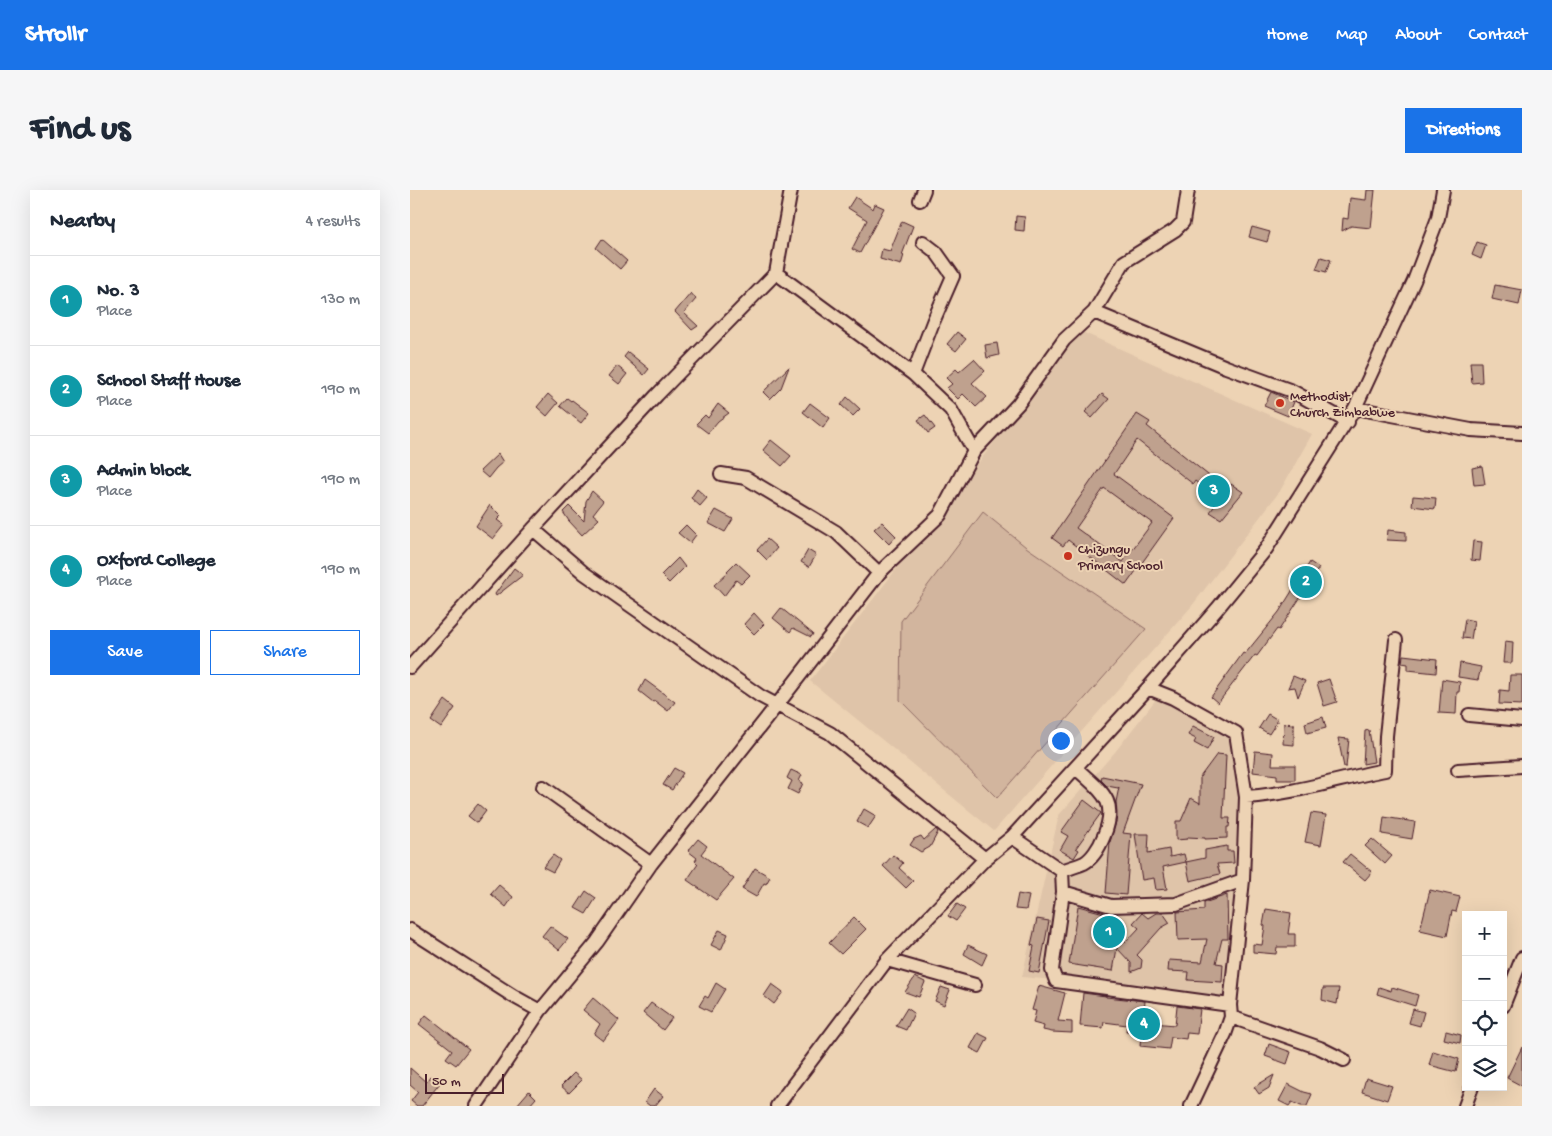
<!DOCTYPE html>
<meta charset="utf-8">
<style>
:root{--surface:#fff;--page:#f6f6f7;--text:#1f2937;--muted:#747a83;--line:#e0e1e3;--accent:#1a73e8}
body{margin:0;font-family:"Gochi Hand",sans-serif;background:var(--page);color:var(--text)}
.controls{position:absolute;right:15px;bottom:15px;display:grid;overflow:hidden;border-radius:0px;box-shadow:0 5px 20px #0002}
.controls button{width:45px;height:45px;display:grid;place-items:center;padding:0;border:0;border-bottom:1px solid var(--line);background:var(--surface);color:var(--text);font:25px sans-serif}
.scale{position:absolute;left:15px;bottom:12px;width:79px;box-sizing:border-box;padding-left:5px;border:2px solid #4a1f2b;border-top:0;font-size:14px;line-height:18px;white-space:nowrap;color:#4a1f2b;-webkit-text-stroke:4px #edd3b4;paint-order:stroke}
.you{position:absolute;left:650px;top:550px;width:18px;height:18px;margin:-12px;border:4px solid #fff;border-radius:50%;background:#1a73e8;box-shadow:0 0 0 8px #1a73e833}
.badge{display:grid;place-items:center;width:32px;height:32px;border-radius:50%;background:var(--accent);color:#fff;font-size:16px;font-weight:700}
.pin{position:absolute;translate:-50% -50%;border:2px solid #fff;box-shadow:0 1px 5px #0006}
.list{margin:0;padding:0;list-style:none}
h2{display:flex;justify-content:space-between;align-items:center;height:65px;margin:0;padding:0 20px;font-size:21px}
h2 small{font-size:16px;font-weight:400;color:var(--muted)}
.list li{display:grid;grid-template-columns:32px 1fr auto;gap:15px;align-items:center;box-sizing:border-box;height:90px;padding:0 20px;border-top:1px solid var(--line)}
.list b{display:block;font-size:19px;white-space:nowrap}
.list p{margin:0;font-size:16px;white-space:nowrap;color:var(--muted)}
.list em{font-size:16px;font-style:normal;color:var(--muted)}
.actions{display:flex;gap:10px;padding:15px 20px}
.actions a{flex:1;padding:11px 0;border:1px solid var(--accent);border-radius:0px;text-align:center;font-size:18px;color:var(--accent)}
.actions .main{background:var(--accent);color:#fff}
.icon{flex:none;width:28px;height:28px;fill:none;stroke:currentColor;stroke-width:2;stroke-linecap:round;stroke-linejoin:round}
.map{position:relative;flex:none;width:1112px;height:916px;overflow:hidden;border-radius:0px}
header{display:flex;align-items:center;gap:30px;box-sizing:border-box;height:70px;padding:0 25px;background:var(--accent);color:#fff}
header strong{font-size:24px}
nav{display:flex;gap:28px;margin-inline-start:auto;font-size:18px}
.intro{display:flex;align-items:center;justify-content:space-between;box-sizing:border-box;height:120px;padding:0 30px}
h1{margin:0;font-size:35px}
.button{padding:12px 22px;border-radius:0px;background:var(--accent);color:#fff;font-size:18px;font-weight:700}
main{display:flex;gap:30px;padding:0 30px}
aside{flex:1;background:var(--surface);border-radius:0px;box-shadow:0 5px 20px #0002}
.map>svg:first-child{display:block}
</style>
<header>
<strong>Strollr</strong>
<nav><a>Home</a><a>Map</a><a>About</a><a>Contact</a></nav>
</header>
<div class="intro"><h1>Find us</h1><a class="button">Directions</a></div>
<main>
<aside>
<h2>Nearby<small>4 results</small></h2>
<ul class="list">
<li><span class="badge" style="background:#0f9aa8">1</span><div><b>No. 3</b><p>Place</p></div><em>130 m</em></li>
<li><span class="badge" style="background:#0f9aa8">2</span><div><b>School Staff House</b><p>Place</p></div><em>190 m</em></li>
<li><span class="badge" style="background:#0f9aa8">3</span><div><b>Admin block</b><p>Place</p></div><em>190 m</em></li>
<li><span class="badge" style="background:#0f9aa8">4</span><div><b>Oxford College</b><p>Place</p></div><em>190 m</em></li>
</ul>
<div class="actions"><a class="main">Save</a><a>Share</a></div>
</aside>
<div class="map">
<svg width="1112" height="916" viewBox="0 0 1112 916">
<rect width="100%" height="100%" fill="#edd3b4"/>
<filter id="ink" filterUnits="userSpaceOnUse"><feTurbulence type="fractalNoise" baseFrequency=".02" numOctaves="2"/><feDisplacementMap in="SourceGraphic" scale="10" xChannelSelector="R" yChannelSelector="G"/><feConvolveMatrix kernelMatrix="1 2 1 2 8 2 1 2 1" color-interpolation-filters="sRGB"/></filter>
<g filter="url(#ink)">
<path fill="#dfc4a9" d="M670,141L902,244L870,301L781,417L584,641L400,491Z
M750,504L828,542L831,565L820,763L815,806L612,787L649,625L705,562Z"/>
<path fill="#d2b59e" stroke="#8e6a64" d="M573,322L616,357L736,439L587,608L490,510L491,431Z"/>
<path fill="#bfa18e" stroke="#4a1f2b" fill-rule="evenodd" d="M957,0H965L961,38L941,36L932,41L933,28L938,29L940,8L956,10Z
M445,7L463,19L465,14L474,18L450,63L442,59L457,30L438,18Z
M606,26L615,27L614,41L605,40Z
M492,31L503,36L492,65H494L491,75L470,69L472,59L480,61Z
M842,37L860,42L857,52L839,47Z
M192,49L217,71L210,79L186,58Z
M1067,52L1076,55L1071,69L1062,65Z
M911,67L921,70L916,82L906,79Z
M1085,95L1112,100L1109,115L1082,109Z
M281,103L286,109L274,123L288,136L282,140L265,122Z
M547,142L556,149L546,161L537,154Z
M587,153L589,165L577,168L575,155Z
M218,162L239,179L234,185L214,167Z
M564,169L575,181L562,193L577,207L566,217L553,204L548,209L537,198L542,194L536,188L546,179L549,182Z
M1060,172H1071L1072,192L1062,193Z
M207,176L217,184L209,194L199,186Z
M379,177L371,198L360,209L353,202Z
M861,202L884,212L878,226L854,216Z
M138,204L148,213L137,226L127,217Z
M692,204L699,209L682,228L675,222Z
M437,207L450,219L443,226L431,215Z
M157,208L161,211L162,210L179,223L171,233L150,216Z
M400,213L420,228L413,238L393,222Z
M308,214L319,223L308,231L298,243L286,234L295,225L298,228Z
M727,224L740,232L737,236L798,285L818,298L821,294L833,302L811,329L800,322L809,310L785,291L783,294L727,250L704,284L764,328L716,395L658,350L653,356L642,348ZM694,298L742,333L713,372L666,338Z
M515,225L525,238L518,243L508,230Z
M361,250L381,266L372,276L353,260Z
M88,264L93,272L86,278L78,288L70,281Z
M1072,276L1075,294L1064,295L1062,278Z
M287,299L297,308L290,316L281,308Z
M182,301L193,311L183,324L189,329L172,345L159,331L153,322L159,316L174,331L176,311Z
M1003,306L1026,308L1025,319L1002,316Z
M80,315L91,326L87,330L94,335L83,349L66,336Z
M306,320L323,329L315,342L298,333Z
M472,332L486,346L479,354L464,339Z
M276,335L286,345L280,353L268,343Z
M978,340L996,342V351L977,350Z
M357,349L367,358L357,370L347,360Z
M1063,351L1072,352L1070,371L1061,370Z
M398,360L406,365L399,377L391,372Z
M268,368L275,377L259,393L251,385Z
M326,372L340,385L331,394L326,390L314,406L304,395L318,382L317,381Z
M900,372L909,378L905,384L909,387L899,401L896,399L869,440L867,439L847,466L845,465L808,513L801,507L833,463L835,464L869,422Z
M104,378L113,385L86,406L85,404Z
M371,418L403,444L401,447L383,438L380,442L363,428Z
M344,423L354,434L344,444L334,434Z
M1055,429L1064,431L1061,449L1052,448Z
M1095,451L1103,452L1102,473H1093Z
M993,465L1027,469L1026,483L998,480V474L992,473Z
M1050,473L1071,477L1068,490L1048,487Z
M1100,485H1112V515L1089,514L1090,500L1099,501Z
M883,486L895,491L888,507L885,497L878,498Z
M919,489L927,512L914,516L907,493Z
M1032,489L1050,492L1049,502H1047L1046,524L1029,523Z
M235,490L265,512L258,521L245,511L243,512L229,501Z
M35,510L45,518L31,538L21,531Z
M858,524L868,530L859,544L849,538Z
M913,527L916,538L897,543L895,533Z
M874,533L884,534V555L873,554Z
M783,536L804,547L797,560L784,553L786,549L778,545Z
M959,540L964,572L953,574L955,541Z
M928,548L939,549L936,577H934Z
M845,561L863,563L862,575H885V590H867V585L843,582Z
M807,564L816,565L813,628H820L819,637H817V648L795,649V648L778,647V649L766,650V631H771L781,608L790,613V587Z
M264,578L273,583L262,600L253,595Z
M381,580L392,585L389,591L393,593L388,604L378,599L382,591L377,588Z
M692,586L731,594L713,643L721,644L716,705L696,703L700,652L707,628L706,612L709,597L708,598L697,596L691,590Z
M674,610L691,623L666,658L669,660L664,668L650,660L658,646L651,642Z
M68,614L76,621L67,633L58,626Z
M454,619L466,626L458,638L447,632Z
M901,623L916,625L911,655L895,652Z
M974,627L1005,632L1002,649L972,644Z
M526,639L528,642L520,657L511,662L500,655L504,649L511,646L514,650Z
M725,644H739L738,663L759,659L760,667L774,664L776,672L753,677L757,699L746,700L744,688L732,690Z
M288,649L297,656L291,664L324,689L306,710L277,690L288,674L285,671L287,668L278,661Z
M962,649L982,666L975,674L955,656Z
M817,656V661H823L824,673L807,674L810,684L780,691L776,672L795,668V660Z
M940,664L962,682L955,690L933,672Z
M143,665L150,670L143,682L133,677Z
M483,665L493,673L489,678L503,691L496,698L473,676Z
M345,678L360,687L356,694L354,693L346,707L332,699Z
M89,695L103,707L96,717L81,704Z
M1020,700L1050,707L1046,722L1042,721L1037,746L1010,740Z
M176,701L186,708L176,724L165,718Z
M608,704L619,706L616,720L605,719Z
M817,705L818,749H812L806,773L813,774L812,792L778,790L779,782L758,781L759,770L792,772L797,749L768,750L767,722L794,720V713Z
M547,714L555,719L546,731L538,726Z
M668,716L694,723L693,733L708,735L707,741L716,752L729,738L723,733L732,723L738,728L746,723H753L760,733L751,738L727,765L732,770L731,778L721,782V773L707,758L703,781L659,774Z
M856,719L881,723L878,744H885V757H867L866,764L843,762V754L852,755L855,736L853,735Z
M444,727L456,739L431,764L419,753Z
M627,729L639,731L629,783L619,781L624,756L621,755Z
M140,736L158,749L149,760L132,746Z
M309,740L318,744L311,760L301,755Z
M558,755L577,764L572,775L554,764Z
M505,787L515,792L509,807L495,802Z
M306,793L315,799L301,822L289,816L295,806L298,808Z
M362,794L373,802L364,814L354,806Z
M629,796L655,803L648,831L662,832V843L642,842L633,840L634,836L623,833L626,821L622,820Z
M531,797L540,800L534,815L525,811Z
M969,797L981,801L982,797L1008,805L1005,816L967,804Z
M913,798H929L927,814L912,810Z
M673,803L696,806V807L735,811L733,832L765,835L767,816L790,819L787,844L777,843L776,849L761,847L759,859L730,856L731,843L716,841L717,835L694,832L693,838L670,836Z
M183,808L209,830L193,851L184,844L190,834L173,820Z
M241,813L262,828L253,840L233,823Z
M497,818L504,823L496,840L486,836Z
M1003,819L1014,822L1010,836L999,833Z
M16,825L59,859L46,875L36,868L42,860L9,834Z
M1036,841L1051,845L1050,853L1034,849Z
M568,843L578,848L570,863L560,858Z
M859,854L881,862L877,874L855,866Z
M1112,857V896L1097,888Z
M1023,861L1049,869L1046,882L1019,875Z
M0,878L16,892L20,886L30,893L12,916H7L1,911L8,902L0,895Z
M164,883L172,890L159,903L151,896Z
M864,885L859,898L849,904L844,897Z
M956,888L982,896L977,910L952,902Z
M878,894L894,902L902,904L897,916H891L882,912L879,916L869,911Z
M244,899L253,906L245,916H240L235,912Z
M119,901L126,908L119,916H106Z"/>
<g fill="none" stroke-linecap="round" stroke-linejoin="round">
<g stroke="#4a1f2b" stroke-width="16">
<path id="minor" d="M510,10L514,0
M366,83L503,184L541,220L564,261L530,325L469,383L367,515L420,543L575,669
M684,122L816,177L882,201L938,232
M503,184L523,132L543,86L526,62L513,52
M945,218L1061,240L1112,243
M564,261L608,214L654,150L684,122L714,72L765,40L773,32L778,0
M311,284L336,288L426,342L469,383
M0,477L123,339L247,205L366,83L381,0
M738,498L763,508L826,543L836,607L833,690L820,815L821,827L815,844L781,916
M1059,525L1112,530
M1048,580L1112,576
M133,597L241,674
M836,607C883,604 929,589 975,580L976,546L986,450
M602,647L652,681L653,702L642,780L646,791L820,815
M652,681C659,678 667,676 674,673C689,665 705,628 697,611C691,598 676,588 666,578
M653,702L701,716L766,714L833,690
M0,740L103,806L130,821
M477,770L565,795
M1093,816L1112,768
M821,827L910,858L934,870
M66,916L130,821L187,752L241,674L367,515L350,506L174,383L123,339
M367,916L477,770L575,669L602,647L738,498L807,419L856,359L945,218L1004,91L1028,28L1033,0
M1055,916L1062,897"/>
</g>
<use href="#minor" stroke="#edd3b4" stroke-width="12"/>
</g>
</g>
<g fill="#c8321e" stroke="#edd3b4" stroke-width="2">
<circle cx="870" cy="213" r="5"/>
<circle cx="658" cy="366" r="5"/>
</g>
<g text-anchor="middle" stroke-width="4" stroke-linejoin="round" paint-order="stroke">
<g font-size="14" fill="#4a1f2b" stroke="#edd3b4" text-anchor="start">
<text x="880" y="210">Methodist<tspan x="880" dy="16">Church Zimbabwe</tspan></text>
<text x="668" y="363">Chizungu<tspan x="668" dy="16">Primary School</tspan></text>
</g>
</g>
</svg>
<div class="controls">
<button>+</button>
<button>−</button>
<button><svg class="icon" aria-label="locate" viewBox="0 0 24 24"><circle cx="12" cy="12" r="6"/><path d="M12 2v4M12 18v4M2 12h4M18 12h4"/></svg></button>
<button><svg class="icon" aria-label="layers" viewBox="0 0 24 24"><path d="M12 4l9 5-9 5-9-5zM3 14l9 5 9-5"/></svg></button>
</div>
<div class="scale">50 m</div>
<div class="you"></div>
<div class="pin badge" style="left:699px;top:742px;background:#0f9aa8">1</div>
<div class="pin badge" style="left:896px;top:392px;background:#0f9aa8">2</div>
<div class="pin badge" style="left:804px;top:301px;background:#0f9aa8">3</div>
<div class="pin badge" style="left:734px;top:834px;background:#0f9aa8">4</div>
</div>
</main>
